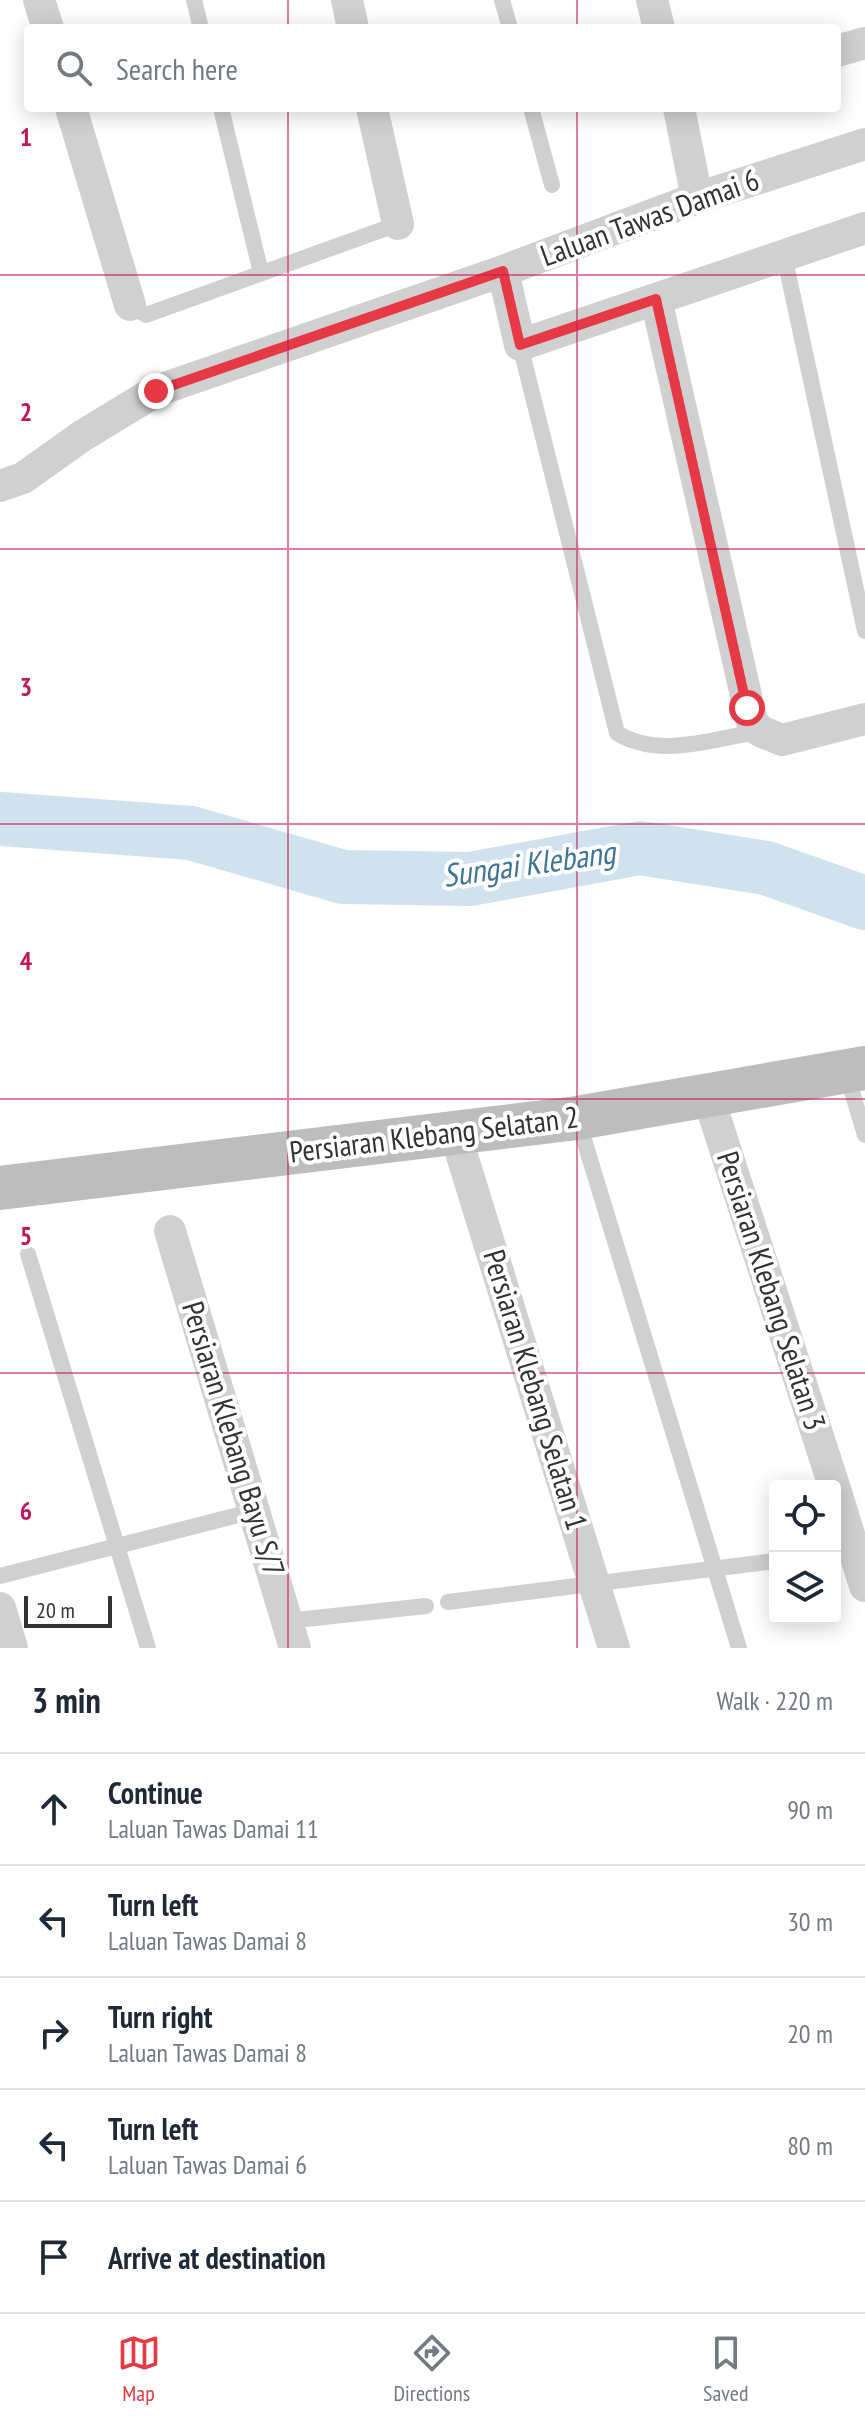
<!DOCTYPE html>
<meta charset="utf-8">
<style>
:root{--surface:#fff;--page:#f6f6f7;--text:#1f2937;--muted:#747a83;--line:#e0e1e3;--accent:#e63946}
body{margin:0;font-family:"PT Sans Narrow",sans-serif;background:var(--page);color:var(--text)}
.controls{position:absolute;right:24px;bottom:24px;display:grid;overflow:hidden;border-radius:8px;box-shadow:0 4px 20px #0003}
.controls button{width:72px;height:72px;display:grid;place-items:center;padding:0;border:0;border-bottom:2px solid var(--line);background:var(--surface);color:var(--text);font:40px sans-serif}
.scale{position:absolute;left:24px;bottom:20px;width:88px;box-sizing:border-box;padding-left:8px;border:4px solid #333;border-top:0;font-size:22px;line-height:28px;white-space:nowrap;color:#333;-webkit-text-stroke:6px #fff;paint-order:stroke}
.stop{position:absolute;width:24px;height:24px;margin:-18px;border:6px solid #e63946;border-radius:50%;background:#fff}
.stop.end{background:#e63946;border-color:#fff;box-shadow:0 2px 8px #0008}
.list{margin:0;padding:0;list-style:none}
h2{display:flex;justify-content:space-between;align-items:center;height:104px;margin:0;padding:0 32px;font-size:34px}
h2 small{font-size:26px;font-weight:400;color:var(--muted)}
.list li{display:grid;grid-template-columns:52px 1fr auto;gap:24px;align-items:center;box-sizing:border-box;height:112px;padding:0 32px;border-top:2px solid var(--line)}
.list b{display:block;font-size:30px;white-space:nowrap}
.list p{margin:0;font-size:26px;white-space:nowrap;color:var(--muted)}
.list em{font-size:26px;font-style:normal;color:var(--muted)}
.icon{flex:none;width:44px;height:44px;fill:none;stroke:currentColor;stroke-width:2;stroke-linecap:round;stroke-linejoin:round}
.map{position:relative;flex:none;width:865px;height:1648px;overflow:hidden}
.search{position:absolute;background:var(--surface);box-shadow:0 4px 20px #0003;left:24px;right:24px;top:24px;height:88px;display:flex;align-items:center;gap:20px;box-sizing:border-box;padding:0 28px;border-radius:8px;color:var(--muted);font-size:30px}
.sheet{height:664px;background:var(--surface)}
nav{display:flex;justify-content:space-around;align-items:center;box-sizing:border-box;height:112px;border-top:2px solid var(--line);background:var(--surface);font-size:22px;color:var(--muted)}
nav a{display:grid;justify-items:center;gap:4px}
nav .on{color:var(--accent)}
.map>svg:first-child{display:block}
</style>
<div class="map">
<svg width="865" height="1648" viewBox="0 0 865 1648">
<rect width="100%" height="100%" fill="#fff"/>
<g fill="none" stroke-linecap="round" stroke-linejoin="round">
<path stroke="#cfe2ee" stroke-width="54" d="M0,819L191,833L343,877L470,879L640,848L766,868L865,903"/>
<path stroke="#d0d0d0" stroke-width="16" d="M194,0L201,28
M502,0L510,28
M221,108L261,273
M531,108L552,185
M784,255L865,631
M130,305L146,315L398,224
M520,345L617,733C658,759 715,739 760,731
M846,1072L865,1135
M578,1120L739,1648
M28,1254L148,1648
M0,1576L254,1511
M448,1602L775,1561
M287,1621L426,1606"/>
<path stroke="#d0d0d0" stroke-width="32" d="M39,0L48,28
M347,0L353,28
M652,0L659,28
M837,51L865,43
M71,108L130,305
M372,108L398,224
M679,108L697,198
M503,271L520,345L865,228
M656,299L752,722L760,731L782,740L865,719
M0,486L23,478L82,436L156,391L503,271L697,198L865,144
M708,1096L834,1486
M455,1133L614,1648
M170,1231L295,1648
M835,1489L865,1586
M0,1608L12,1648"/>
<path stroke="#bdbdbd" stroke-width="44" d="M0,1188L577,1118L865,1068"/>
</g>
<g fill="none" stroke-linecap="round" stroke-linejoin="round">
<path stroke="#e63946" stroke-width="10" d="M156,391L503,271L520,345L656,299L747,708"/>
</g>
<path fill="none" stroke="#c2185b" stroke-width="2" stroke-opacity="0.55" d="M288,0V28M577,0V28M288,108V1648M577,108V1648M0,275H865M0,549H865M0,824H865M0,1099H865M0,1373H865"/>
<g text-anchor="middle" stroke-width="8" stroke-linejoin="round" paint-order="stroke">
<g font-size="30" fill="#333" stroke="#fff">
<text transform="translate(650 218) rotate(-20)" y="10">Laluan Tawas Damai 6</text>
<text transform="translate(434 1135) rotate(-7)" y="10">Persiaran Klebang Selatan 2</text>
<text transform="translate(771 1291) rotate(72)" y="10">Persiaran Klebang Selatan 3</text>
<text transform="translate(535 1390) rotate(73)" y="10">Persiaran Klebang Selatan 1</text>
<text transform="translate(233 1439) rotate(73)" y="10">Persiaran Klebang Bayu S/7</text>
</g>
<g font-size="32" font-style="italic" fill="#3f7597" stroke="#fff">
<text transform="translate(529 864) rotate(-8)" y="11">Sungai Klebang</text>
</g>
</g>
<g font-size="26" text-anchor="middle" font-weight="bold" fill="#c2185b" stroke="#fff" stroke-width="8" stroke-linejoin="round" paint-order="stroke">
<text x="26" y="146">1</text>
<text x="26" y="421">2</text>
<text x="26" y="696">3</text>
<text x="26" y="970">4</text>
<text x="26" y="1245">5</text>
<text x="26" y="1520">6</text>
</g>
</svg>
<div class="controls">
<button><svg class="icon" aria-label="locate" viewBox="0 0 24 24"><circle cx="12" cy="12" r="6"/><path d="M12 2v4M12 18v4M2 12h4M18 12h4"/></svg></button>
<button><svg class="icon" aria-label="layers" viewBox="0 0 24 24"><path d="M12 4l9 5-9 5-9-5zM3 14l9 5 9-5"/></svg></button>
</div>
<div class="scale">20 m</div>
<div class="stop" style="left:747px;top:708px"></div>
<div class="stop end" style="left:156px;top:391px"></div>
<div class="search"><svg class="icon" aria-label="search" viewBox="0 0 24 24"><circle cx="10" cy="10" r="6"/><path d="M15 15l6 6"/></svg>Search here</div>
</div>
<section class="sheet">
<h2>3 min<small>Walk · 220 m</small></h2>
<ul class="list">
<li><svg class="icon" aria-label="ahead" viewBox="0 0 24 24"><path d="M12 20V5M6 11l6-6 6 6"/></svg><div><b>Continue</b><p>Laluan Tawas Damai 11</p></div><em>90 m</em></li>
<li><svg class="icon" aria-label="left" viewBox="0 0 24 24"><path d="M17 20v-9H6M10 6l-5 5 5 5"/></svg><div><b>Turn left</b><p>Laluan Tawas Damai 8</p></div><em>30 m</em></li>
<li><svg class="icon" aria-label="right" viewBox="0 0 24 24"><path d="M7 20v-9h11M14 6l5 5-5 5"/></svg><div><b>Turn right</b><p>Laluan Tawas Damai 8</p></div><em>20 m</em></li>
<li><svg class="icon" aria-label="left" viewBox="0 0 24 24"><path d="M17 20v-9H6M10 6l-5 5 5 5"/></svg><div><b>Turn left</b><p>Laluan Tawas Damai 6</p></div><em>80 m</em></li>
<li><svg class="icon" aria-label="arrive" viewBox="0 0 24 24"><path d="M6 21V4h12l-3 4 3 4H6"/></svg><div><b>Arrive at destination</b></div></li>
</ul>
</section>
<nav>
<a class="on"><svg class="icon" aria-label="map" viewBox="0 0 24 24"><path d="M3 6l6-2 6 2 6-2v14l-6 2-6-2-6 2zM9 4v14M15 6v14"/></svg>Map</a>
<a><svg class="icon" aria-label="directions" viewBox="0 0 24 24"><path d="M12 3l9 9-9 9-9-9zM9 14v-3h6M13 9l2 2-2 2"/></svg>Directions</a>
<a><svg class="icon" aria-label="saved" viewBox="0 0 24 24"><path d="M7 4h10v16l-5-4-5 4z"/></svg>Saved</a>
</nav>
